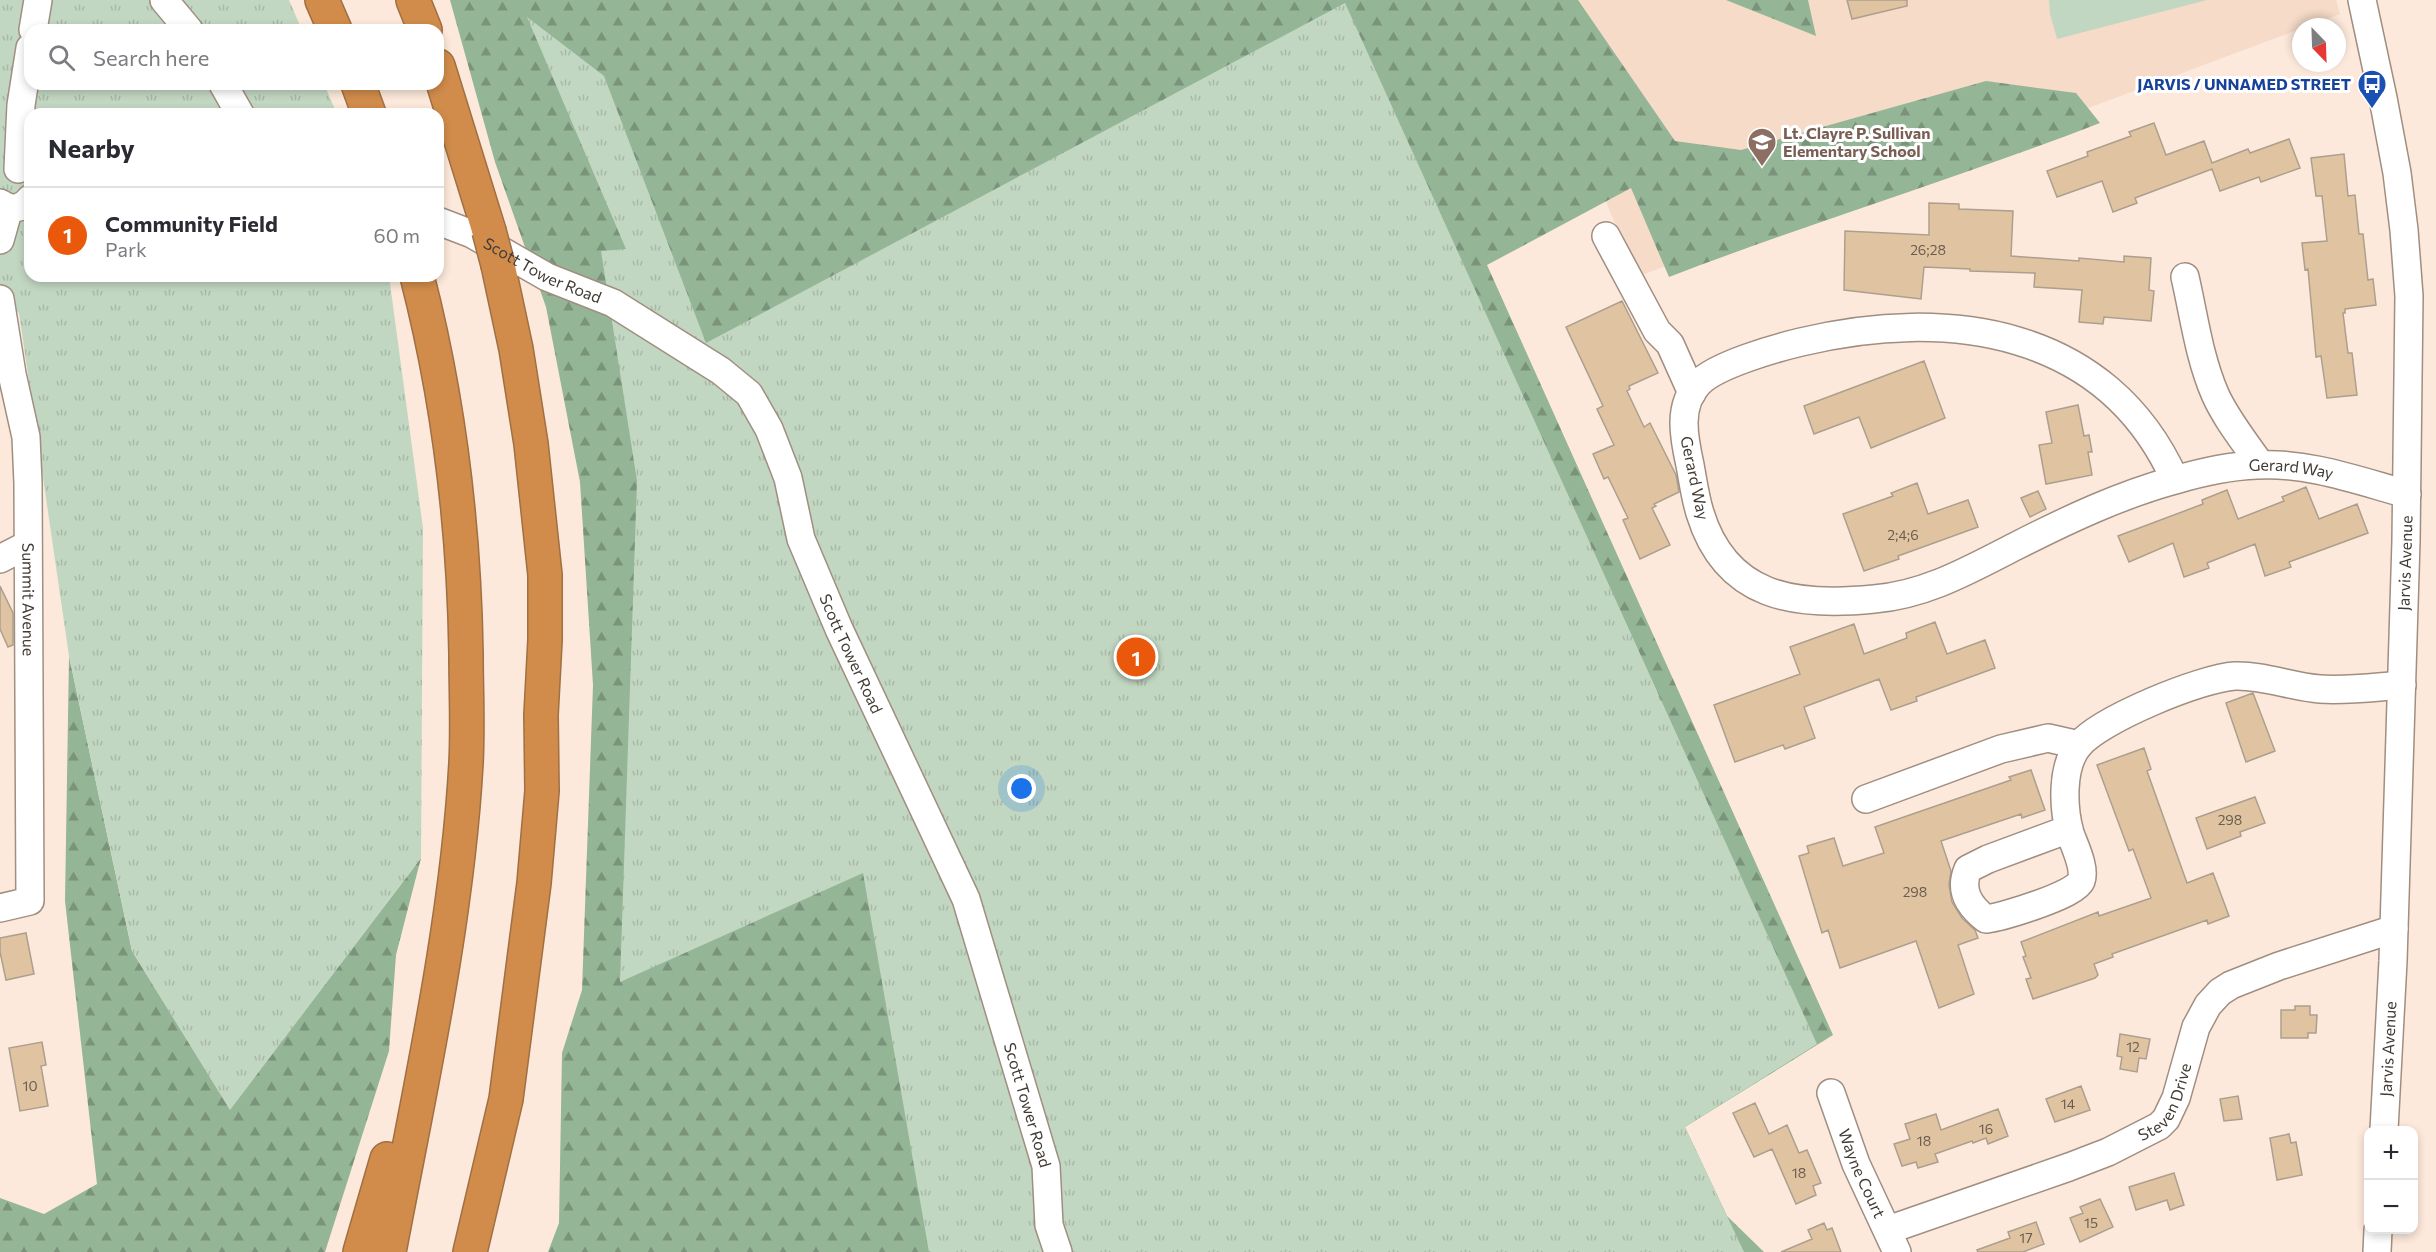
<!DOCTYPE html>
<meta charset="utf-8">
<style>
:root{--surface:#fff;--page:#f2f2f3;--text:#2b2b33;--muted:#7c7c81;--line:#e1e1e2;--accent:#ea580c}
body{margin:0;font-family:Commissioner,sans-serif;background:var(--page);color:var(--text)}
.controls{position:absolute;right:18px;bottom:18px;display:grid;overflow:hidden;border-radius:12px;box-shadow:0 3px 9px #0003}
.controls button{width:54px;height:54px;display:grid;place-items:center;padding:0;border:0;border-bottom:2px solid var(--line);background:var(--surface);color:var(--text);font:30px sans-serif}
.compass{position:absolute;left:2292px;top:18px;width:54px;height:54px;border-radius:50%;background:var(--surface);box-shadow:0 3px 9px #0003;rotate:157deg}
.you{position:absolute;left:1022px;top:789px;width:21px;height:21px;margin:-15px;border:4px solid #fff;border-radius:50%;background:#1a73e8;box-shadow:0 0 0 9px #1a73e833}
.badge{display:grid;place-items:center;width:39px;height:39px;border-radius:50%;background:var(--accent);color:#fff;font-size:20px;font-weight:700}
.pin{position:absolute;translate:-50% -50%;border:3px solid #fff;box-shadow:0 2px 6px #0006}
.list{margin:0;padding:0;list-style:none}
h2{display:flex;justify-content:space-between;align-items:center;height:78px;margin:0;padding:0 24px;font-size:26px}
h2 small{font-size:20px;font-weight:400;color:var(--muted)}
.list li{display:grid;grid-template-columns:39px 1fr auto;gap:18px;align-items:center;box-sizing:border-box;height:96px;padding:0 24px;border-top:2px solid var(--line)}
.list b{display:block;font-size:22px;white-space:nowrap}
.list p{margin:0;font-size:20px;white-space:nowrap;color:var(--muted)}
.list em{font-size:20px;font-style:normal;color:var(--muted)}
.icon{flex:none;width:33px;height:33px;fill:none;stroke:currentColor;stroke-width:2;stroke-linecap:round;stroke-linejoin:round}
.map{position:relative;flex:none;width:2436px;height:1252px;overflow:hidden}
.search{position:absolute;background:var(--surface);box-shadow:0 3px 9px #0003;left:24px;top:24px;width:420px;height:66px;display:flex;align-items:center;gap:15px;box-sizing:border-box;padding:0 21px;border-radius:18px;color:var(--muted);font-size:22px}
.panel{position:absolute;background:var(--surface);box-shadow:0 3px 9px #0003;left:24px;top:108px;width:420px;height:174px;border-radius:18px}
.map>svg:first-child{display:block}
</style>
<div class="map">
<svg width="2436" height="1252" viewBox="0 0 2436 1252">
<defs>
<pattern id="forest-firs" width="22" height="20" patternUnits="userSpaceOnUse" patternTransform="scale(1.5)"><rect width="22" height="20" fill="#94b596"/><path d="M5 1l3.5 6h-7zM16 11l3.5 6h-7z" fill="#7a947b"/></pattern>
<pattern id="park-tufts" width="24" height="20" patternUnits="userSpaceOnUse" patternTransform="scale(1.5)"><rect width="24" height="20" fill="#c2d7c2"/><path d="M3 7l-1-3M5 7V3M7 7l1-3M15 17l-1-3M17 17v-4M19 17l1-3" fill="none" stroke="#a8b9a7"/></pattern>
</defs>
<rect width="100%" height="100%" fill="#fde9db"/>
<path fill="#f5dbc8" d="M1526,0H2336L2340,14L1639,276L1610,212L1580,132Z"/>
<path fill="#c2d7c2" d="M2049,0H2207L2057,39L2050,14Z"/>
<path fill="url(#forest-firs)" d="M450,0H1578L1675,141L1741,150L1986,81L2076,93L2100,123C1958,178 1812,222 1669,277L1631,188L1487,265L1833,1035L1685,1127L1727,1216L1764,1252H548L559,1223L562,1053L582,990L593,685L580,482L546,307L495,162Z
M1726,0H1808L1816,36Z
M69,656L132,951L230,1109L421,858L396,955L389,1051L325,1252H0V1198L44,1214L97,1184L65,901Z"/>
<path fill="url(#park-tufts)" d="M0,0H289L302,30H30V84H324L337,114H30V276H389L423,528L421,858L230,1110L132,951L69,656L19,313L0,300Z
M1345,3L1817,1044L1685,1127L1744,1252H929L863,873L620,982L637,481L601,251L626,249L527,17L604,76L706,343Z"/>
<path fill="#e0c4a1" stroke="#ac9f8e" stroke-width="1.5" d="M1847,0H1907V6L1852,19Z
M2154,123L2166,155L2204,141L2212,163L2248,149L2250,153L2289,139L2300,168L2261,182L2259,177L2220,191L2212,169L2135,198L2137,203L2113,212L2102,181L2057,197L2047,171L2088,156L2087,152L2131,136L2129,132Z
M2344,154L2348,196L2355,195L2359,234H2363L2368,280L2373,279L2376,305L2345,309V313H2343L2348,353H2352L2357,395L2327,398L2321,356L2316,357L2308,269L2305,270L2302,243L2327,241L2322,196H2316L2311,158Z
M1929,203L1959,204V209L2013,211L2011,256L2079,261V258L2124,262V256L2151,258L2149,290L2154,291L2151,321L2104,317L2103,324L2079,322L2082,290L2034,287L2035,273L1970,271V269L1924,267L1921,299L1844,290L1845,231L1929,235Z
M1622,301L1658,373L1629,386L1630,389L1627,391L1644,427L1650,423L1676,475L1679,492L1654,504L1656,506L1652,508L1670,545L1640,559L1623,520L1628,518L1608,477L1604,479L1593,454L1614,445L1597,409L1603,406L1566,327Z
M1924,361L1945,418L1871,448L1859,417L1814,434L1804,406Z
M2078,405L2084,436L2089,435L2092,452H2088L2092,475L2046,484L2039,445L2052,443L2046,412Z
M1917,483L1928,514L1968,500L1978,527L1898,556L1899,559L1864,571L1843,514L1893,496L1891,493Z
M2306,487L2319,519L2357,504L2368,533L2289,562L2291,567L2265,576L2255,544L2207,563L2209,568L2184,577L2173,543L2129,562L2118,536L2203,504L2202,500L2227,490L2238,519L2284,501L2282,497Z
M2038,491L2046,509L2030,517L2021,498Z
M0,586L13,613V645L8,647L0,629Z
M1935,622L1947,654L1985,640L1995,668L1916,697L1917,701L1891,710L1879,679L1804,707L1815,738L1785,749L1783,745L1735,762L1714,705L1800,674L1790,647L1854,624L1864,654L1907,638L1906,633Z
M2253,693L2275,751L2246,762L2226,703Z
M2144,748L2151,769L2147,771L2187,883L2213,873L2229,916L2208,924L2207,920L2112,954L2113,957L2094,964L2098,975L2095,978L2033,999L2026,979L2031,978L2023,957L2026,956L2021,942L2098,912L2099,916L2151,898L2133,849L2129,851L2097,765Z
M2031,770L2045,810L2022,818L2021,814L1941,841L1951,871L1949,885L1952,902L1962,918L1975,930L1978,938L1958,945L1974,994L1939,1008L1916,941L1840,968L1828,930L1822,933L1799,856L1809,853L1807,846L1834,838L1843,866L1884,853L1875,827L2011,780L2009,777Z
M2255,797L2265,823L2240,832L2241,836L2207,849L2196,818Z
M26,933L34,974L6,980L0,952V938Z
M2295,1006H2310V1015H2317L2316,1033H2308V1038H2281V1010H2295Z
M2120,1034L2150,1039L2146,1059L2139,1058L2137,1072L2120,1069L2122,1057L2117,1056Z
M42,1042L46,1065L41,1066L48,1106L20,1111L9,1048Z
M2081,1086L2090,1110L2055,1122L2046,1099Z
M2238,1096L2242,1119L2224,1121L2220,1099Z
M1755,1103L1769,1134L1787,1125L1799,1153L1807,1150L1821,1183L1813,1186L1816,1195L1796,1204L1772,1149L1754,1157L1733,1113Z
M1998,1109L2008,1136L1988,1144L1986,1138L1973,1143L1972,1141L1935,1154L1938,1162L1918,1168L1916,1162L1902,1166L1894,1144L1910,1139L1905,1124L1936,1114L1941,1130Z
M2289,1134L2291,1143L2296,1142L2302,1175L2277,1180L2270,1138Z
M2174,1173L2184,1205L2170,1210L2167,1200L2136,1210L2129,1187Z
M2100,1199L2113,1227L2080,1242L2070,1218L2083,1213L2080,1207Z
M2036,1222L2044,1244L2023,1252H1978L1977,1250L2010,1238L2008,1232Z
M1824,1223L1827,1230L1832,1228L1841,1252H1781L1812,1239L1808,1230Z"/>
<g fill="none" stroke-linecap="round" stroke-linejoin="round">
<g stroke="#a08e80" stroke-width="30">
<g id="minor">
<path d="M164,0L189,30"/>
<path d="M2362,0L2383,98L2397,173L2404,230L2409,296L2406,541L2393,961L2384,1130"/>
<path d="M33,30L38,0"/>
<path d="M223,84L240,114"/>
<path d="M18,169L21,105L30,48"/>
<path d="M0,203C11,211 22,209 30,199"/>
<path id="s1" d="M438,221L472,234L547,277L613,303L721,371L749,394L769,429L788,478L801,539L839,629L966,899L1046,1166L1049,1225L1058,1252"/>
<path d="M1606,236L1657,331L1670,344L1692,393"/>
<path d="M0,240L9,208"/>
<path d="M2185,277C2194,316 2199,357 2215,394C2226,419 2245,442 2260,464"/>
<path id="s2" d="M0,299L12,374L26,437L28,483L30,901L0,908"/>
<path id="s3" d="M2175,480C2120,495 2067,520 2016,546C1971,569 1926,595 1874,599C1795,607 1726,598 1700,513C1695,497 1693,481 1690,465C1684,438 1677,405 1699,383C1716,365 1776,348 1801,342C1947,307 2107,328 2175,480C2202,472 2230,466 2257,465C2308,462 2359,481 2407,494"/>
<path d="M0,559L27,545"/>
<path d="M1866,799L2001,749L2048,738L2079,745"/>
<path d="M2069,829L1988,859L1968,869C1959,890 1969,906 1986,919C2002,917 2076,895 2081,881C2086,868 2074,845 2070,833C2063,808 2061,766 2079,745C2101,719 2201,678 2235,676C2263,675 2292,687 2320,689C2347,691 2375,687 2402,685"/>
<path id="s4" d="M1831,1093L1856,1164L1897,1252"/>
<path id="s5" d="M1888,1230L2069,1167L2108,1152L2159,1126L2166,1119L2176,1098L2196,1027L2208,1005L2220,992L2231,985L2279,966L2394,929"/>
<path d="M2377,1252L2378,1230"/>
</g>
</g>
<g stroke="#9f7043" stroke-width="36">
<path id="highway" d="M322,0L335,30
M413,0L425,30
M438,66L489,231
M358,84L369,114
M360,1252L387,1159
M389,1252C419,1092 457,925 466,763C468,726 466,690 466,654C464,526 449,400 417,276
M470,1252L506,1099L534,883L542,791L541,715L545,640V575L531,444L516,349L498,265"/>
</g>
<use href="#minor" stroke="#fff" stroke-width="27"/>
<use href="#highway" stroke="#d18c4b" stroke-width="33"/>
<g stroke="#9f7043" stroke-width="36" stroke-linecap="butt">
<path id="highway-bridge" d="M489,231L498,265"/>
</g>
<use href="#highway-bridge" stroke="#d18c4b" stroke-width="33"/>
</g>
<defs>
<g id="bus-pin" transform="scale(1.5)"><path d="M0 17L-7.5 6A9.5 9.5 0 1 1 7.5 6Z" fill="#1a4fb4" stroke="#fff"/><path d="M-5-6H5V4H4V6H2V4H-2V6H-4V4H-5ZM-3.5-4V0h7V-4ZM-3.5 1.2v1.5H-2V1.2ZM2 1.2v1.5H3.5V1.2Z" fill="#fff"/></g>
<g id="school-pin" transform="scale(1.5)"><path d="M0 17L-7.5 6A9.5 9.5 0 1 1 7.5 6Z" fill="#8d6e63" stroke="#fff"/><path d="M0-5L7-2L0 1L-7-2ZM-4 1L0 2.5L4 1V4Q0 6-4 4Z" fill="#fff"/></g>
</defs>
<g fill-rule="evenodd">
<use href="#bus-pin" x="2372" y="84"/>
<use href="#school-pin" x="1762" y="142"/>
</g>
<g text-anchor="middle" stroke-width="6" stroke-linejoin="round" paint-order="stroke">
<g font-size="14" fill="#6a5d50">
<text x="1928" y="255">26;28</text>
<text x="1903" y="540">2;4;6</text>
<text x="2230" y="825">298</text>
<text x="1915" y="897">298</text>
<text x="2133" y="1052">12</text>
<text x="30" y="1091">10</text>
<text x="2068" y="1109">14</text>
<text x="1986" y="1134">16</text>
<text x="1924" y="1146">18</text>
<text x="1799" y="1178">18</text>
<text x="2091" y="1228">15</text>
<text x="2026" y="1243">17</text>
</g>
<g font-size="16" font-weight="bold" fill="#164399" stroke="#fff" text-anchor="end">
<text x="2351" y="90">JARVIS / UNNAMED STREET</text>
</g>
<g font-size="16" font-weight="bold" fill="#785e54" stroke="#fff" text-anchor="start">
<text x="1783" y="139">Lt. Clayre P. Sullivan<tspan x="1783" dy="18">Elementary School</tspan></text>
</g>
<g font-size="16" fill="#423b35" stroke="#fff">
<text dy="6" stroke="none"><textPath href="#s1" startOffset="116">Scott Tower Road</textPath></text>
<text dy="6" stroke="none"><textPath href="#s3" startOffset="1340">Gerard Way</textPath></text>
<text transform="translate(1695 478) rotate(78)" y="6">Gerard Way</text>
<text transform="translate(2405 563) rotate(-88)" y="6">Jarvis Avenue</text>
<text dy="6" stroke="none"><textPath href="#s2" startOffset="303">Summit Avenue</textPath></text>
<text dy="6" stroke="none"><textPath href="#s1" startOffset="638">Scott Tower Road</textPath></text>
<text transform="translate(2388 1049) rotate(-87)" y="6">Jarvis Avenue</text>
<text dy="6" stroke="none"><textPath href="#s5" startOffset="314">Steven Drive</textPath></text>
<text dy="6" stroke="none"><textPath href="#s1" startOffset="1124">Scott Tower Road</textPath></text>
<text dy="6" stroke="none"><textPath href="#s4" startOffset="86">Wayne Court</textPath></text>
</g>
</g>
</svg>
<div class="controls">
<button>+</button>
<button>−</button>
</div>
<svg class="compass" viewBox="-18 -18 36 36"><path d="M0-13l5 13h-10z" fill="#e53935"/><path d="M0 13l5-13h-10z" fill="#7c7c81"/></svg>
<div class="you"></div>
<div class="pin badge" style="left:1136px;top:657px">1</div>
<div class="search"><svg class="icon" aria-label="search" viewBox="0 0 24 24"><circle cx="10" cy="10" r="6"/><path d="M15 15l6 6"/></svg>Search here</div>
<section class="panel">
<h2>Nearby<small></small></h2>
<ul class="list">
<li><span class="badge">1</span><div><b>Community Field</b><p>Park</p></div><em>60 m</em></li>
</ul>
</section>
</div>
